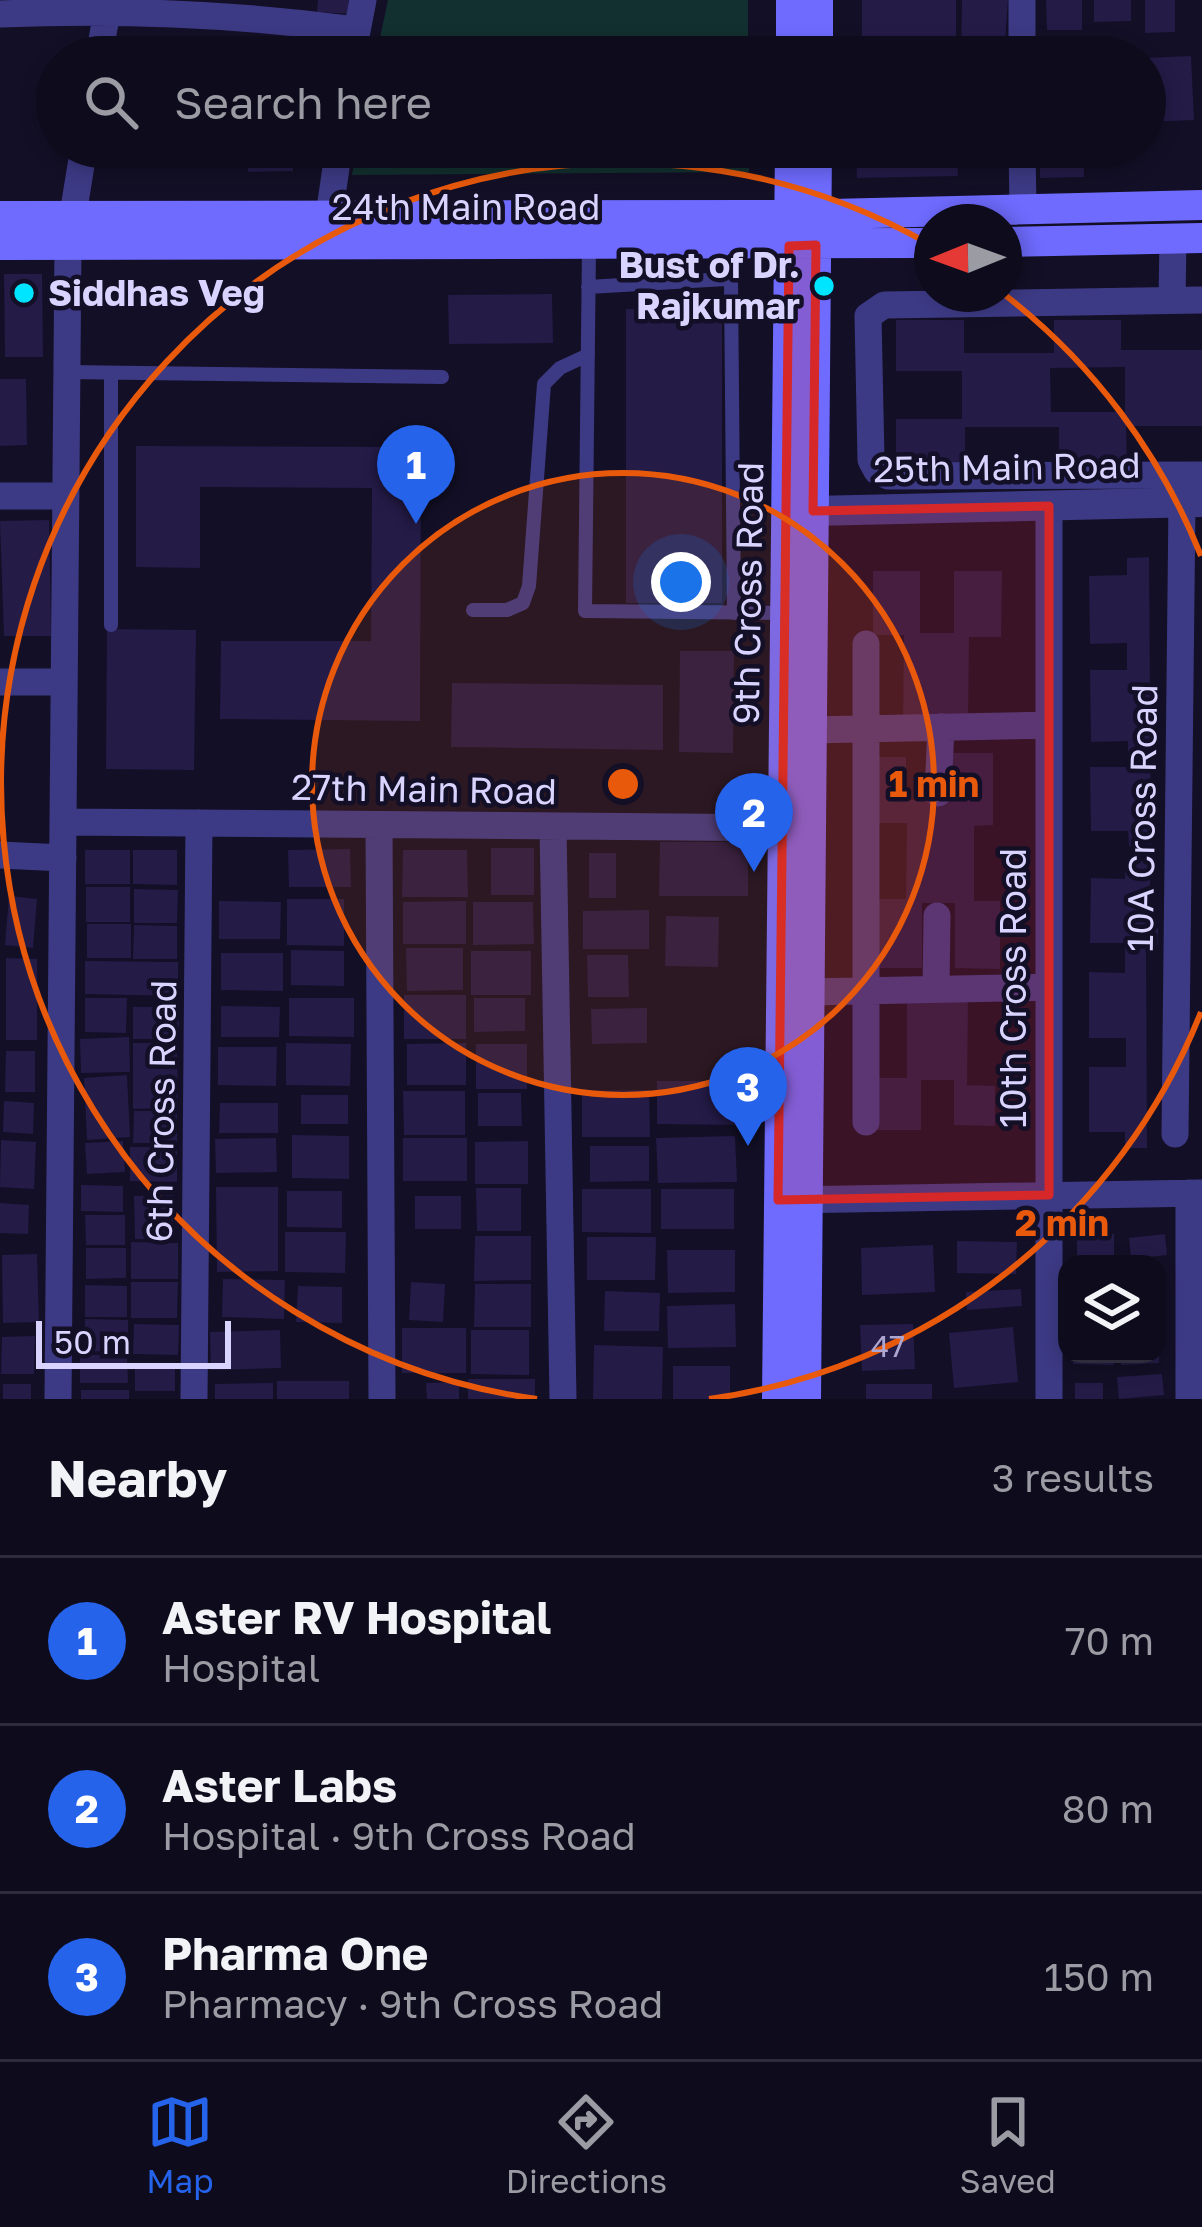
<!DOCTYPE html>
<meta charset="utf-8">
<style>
:root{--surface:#0e0b1c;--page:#171425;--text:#f1f3f6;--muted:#9b9ba3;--line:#2e2b3b;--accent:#2563eb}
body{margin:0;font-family:"Golos Text",sans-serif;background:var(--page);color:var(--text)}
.controls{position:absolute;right:36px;bottom:36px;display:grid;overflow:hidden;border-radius:24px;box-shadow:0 6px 18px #0003}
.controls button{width:108px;height:108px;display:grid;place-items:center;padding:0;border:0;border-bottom:3px solid var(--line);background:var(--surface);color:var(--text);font:60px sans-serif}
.compass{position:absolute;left:914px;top:204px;width:108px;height:108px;border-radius:50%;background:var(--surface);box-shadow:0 6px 18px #0003;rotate:269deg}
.scale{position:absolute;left:36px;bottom:30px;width:195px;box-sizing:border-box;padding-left:12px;border:6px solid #d9d4ff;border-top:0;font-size:33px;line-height:42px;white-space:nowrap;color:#d9d4ff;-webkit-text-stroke:9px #130f26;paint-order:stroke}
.you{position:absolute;left:681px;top:582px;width:42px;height:42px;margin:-30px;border:9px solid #fff;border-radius:50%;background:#1a73e8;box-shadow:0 0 0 18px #1a73e833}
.badge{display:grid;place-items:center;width:78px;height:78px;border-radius:50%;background:var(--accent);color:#fff;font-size:39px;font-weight:700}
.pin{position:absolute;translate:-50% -99px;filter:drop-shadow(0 3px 6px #0008)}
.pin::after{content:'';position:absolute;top:63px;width:42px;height:36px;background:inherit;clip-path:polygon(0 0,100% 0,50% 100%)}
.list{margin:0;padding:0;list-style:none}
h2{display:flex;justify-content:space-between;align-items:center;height:156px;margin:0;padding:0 48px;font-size:51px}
h2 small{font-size:39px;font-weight:400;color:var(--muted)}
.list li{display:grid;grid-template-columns:78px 1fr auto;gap:36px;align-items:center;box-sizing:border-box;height:168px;padding:0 48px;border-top:3px solid var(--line)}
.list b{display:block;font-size:45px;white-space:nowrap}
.list p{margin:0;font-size:39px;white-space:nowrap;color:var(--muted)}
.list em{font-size:39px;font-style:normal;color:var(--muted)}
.icon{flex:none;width:66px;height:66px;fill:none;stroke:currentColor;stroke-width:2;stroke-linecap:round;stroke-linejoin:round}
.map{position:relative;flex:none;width:1202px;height:1399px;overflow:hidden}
.search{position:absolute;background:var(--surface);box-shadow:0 6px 18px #0003;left:36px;right:36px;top:36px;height:132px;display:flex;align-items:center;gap:30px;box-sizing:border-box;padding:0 42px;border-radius:66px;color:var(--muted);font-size:45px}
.sheet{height:660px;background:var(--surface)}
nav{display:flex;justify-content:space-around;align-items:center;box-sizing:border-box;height:168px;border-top:3px solid var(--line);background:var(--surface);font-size:33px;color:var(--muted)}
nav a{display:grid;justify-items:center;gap:6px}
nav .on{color:var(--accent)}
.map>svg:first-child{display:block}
</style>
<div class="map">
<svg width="1202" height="1399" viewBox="0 0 1202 1399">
<rect width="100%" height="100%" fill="#130f26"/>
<path fill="#12302f" d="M388,0H748V57H376Z
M357,147H749V172L352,175Z"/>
<path fill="#241b47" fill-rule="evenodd" d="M318,0H353V14L317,12Z
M862,0H956V57H862Z
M962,0H1008L1004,57H961Z
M1046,0H1082V30H1047Z
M1094,0H1131V21L1094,22Z
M1145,0H1175V32L1145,33Z
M1082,38V57H1038V39Z
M294,41L339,42L338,57H294Z
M128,46L225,48V57H128Z
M287,46V57H247V47Z
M1191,56L1194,120L1145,122V58Z
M130,147H228V152H130Z
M248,147H292L293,171L248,172Z
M296,147H329L327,164H296Z
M856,147H957L958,176L857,178Z
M1040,147H1083L1084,177L1040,178Z
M4,274H42L43,357H5Z
M552,294L553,343L449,344L448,295Z
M626,309L722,310V603H626Z
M896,320H964V353H1054V320H1121V350H1202V426H1126L1127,465H1059V427H965V465H896V419H962V371H896ZM1125,367V412H1051L1050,368Z
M0,379H26L27,445L0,446Z
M136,446L421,447L420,721L220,719L221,641H371L372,488L200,487V568L136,567Z
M49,520L51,636H4L0,521Z
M1149,557L1151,846H1129L1128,831H1091L1090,767H1128V741L1091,742L1090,670H1127V643L1090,644L1089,576L1127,575V558Z
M873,571H920V633H954V571H1002L1001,637H969L968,723L903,722L904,635H873Z
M107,629L196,630L194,770L106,769Z
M680,651H734L733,753L679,752Z
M452,683L663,685V750L451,747Z
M946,753H993V825L974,826V901H1000V969L955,968V903H922V968H873V899H906L907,823H874V757H906V800H946Z
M660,842H748V896H659Z
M491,848H534V895H491Z
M350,849L351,887H289L288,850Z
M85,850H130V884H85Z
M133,850H177V885L133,884Z
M403,850H467L468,897H402Z
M589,853H616V898H589Z
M1125,861H1150V928H1158V945L1146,946L1147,1148H1125V1132H1089V1067H1126V1038H1089V972L1125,973V943H1090L1091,878L1125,879Z
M86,887H130V922H86Z
M134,889L178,890L177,923H134Z
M9,896L37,899L33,948L5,945Z
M287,899H344V946L287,945Z
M219,901L281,902L280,939H219Z
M466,901V944H403V902Z
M473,902H533L534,944L473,945Z
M649,910V949H583V911Z
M666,916L719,917L718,967L665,966Z
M87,924H131V958H87Z
M134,925L177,926V959H133Z
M406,948H463V990L407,991Z
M291,950L344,951V986L291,985Z
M471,951H531V995H471Z
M221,953H283V991L221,990Z
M587,955H628L629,997H588Z
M6,958L37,959V1040H6Z
M85,961L178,962V996L85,994Z
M907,993L968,994L967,1085L995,1086V1126L954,1125V1080H921V1130H872L873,1078H907Z
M404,995H466V1039H404Z
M85,998H127L126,1033L85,1032Z
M289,998H354V1037L289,1036Z
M474,998H525V1031L474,1032Z
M221,1006L280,1007L279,1037H221Z
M133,1007H179V1039H133Z
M647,1008V1043L592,1044L591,1009Z
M129,1037L130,1072L81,1073L80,1039Z
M133,1043H177L178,1108L133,1109Z
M286,1043L351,1044L350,1086L286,1085Z
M466,1043V1085H407V1044Z
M476,1044H527V1089H476Z
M218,1047H277L276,1086L218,1085Z
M6,1051H35V1092H5Z
M127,1075L130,1137L87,1140L84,1078Z
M657,1081H740L741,1125L657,1124Z
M649,1090L650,1137H582V1091Z
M403,1091H465V1135H404Z
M478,1093H521L522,1126H478Z
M301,1095H348V1124H301Z
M4,1101L34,1103L33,1134L3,1132Z
M220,1103H278V1133H219Z
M134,1111H177V1143H133Z
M292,1135L349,1136V1179L292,1178Z
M735,1136L737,1182L658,1183L656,1138Z
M276,1138L277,1172L216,1173L215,1139Z
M403,1138H467V1181H403Z
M1,1140L36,1142L34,1189L0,1187Z
M123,1141L125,1172L87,1174L85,1143Z
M528,1141V1184H475V1142Z
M590,1146H649V1181L590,1182Z
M130,1147H177V1182L130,1181Z
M81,1185L123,1186V1212L81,1211Z
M216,1187H278V1271L217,1272Z
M476,1188H521V1231H477Z
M582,1189H651V1233L582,1232Z
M661,1189H734V1229H661Z
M287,1191H342V1228L287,1227Z
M173,1195V1239H135L134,1196Z
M415,1196H461V1229H415Z
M0,1203L29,1205L28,1234L0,1233Z
M85,1215H125V1245H86Z
M285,1232H346L345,1273L285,1272Z
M1077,1233L1114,1234V1259H1077Z
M1165,1234L1167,1255L1131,1259L1129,1238Z
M475,1236H531V1280L474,1281Z
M587,1237H656L655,1280H587Z
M957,1241L1017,1242L1016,1274L957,1273Z
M131,1242L178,1243V1279H131Z
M933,1245L935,1292L862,1295L861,1248Z
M86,1248H126V1278L86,1279Z
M667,1250H735V1292L668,1293Z
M37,1254L39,1322L3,1323L2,1255Z
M223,1279L285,1280L284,1319L222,1317Z
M131,1282H178L177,1318H131Z
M411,1282L445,1284L443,1322L409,1320Z
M475,1284H531V1327H474Z
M85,1285L127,1286V1317H85Z
M298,1286L342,1287V1323L296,1322Z
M1021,1289L1022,1306L967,1310L966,1292Z
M605,1291L660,1293L659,1331H604Z
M735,1304L736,1347L668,1348L667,1306Z
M85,1319L128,1320V1352L85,1351Z
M134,1324L179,1325L178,1355L133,1354Z
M913,1324L915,1369L862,1371L860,1325Z
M1013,1327L1018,1382L954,1388L949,1333Z
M402,1328H466V1373H402Z
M280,1330L281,1368L211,1370L210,1332Z
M471,1330H529V1375L471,1374Z
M35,1336L34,1374H1L2,1337Z
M594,1345L663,1347L662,1399H593Z
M1073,1354H1114V1365L1073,1364Z
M1121,1354H1159V1363L1121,1365Z
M80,1355H127L128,1383H80Z
M135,1364L175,1365V1391H135Z
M673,1366H730V1399H673Z
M1162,1374L1164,1395L1119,1399L1117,1377Z
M468,1379H535V1399H468Z
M277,1381H349V1399H277Z
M459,1382V1399H427L426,1383Z
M273,1383V1399H215V1384Z
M1075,1383H1103V1399H1075Z
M3,1384H31V1399H3Z
M866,1384H932V1399H866Z
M81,1390H129V1399H81Z"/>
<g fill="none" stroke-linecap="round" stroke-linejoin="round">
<path stroke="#3d3a85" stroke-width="14" d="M589,245L585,611L787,613
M588,287L726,279L731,282L734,613
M67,372L442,377
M473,610H507L523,603L529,586L544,384L560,368L588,355
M111,625V375"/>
<path stroke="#3d3a85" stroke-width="27" d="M1022,0V57
M0,14C120,9 237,14 356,30
M99,57L109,0
M352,57L363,0
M1022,147L1023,210
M329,216L339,147
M1172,300L1173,238
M1202,300L884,305L868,316L871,460L877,471L888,476L1202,475
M0,496H66
M1049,506V1399
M866,644V1122
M0,682H64
M810,730L1049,725
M938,793L941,727
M63,822L803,828
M379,825L382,1399
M553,827L563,1399
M0,855L63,858
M936,988L937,916
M808,992L1049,987
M1175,1134L1182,502
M788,1200L1202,1193
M58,1399L68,245L84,147
M194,1399L199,823
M1189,1399V1193"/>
<path stroke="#3d3a85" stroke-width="30" d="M813,511L1202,502"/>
<path stroke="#6f6bff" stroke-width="30" d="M791,57V0
M818,57V0
M0,216L789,215L1202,205
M1004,242L1202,238
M0,245L932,243
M777,1399L790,147
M806,1399L817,147"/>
</g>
<path fill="#d62828" fill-opacity="0.2" stroke="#d62828" stroke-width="9" stroke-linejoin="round" d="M816,245L813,511L1049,506V1195L778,1200L789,246Z"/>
<circle cx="623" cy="784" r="311" fill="#e8590c" fill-opacity=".12"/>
<g fill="none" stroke="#e8590c" stroke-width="6">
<circle cx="623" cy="784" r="311"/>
<path d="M1201 1012A621 621 0 0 1 709 1399M537 1399A621 621 0 1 1 929 244M1005 295A621 621 0 0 1 1201 556"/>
</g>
<g fill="#00e5ff" stroke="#130f26" stroke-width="4.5">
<circle cx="824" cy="286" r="12"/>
<circle cx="24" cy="293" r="12"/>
</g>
<g text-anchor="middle" stroke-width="9" stroke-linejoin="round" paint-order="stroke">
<g font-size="30" fill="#aca6d1">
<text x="888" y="1357">47</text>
</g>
<g font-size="36" fill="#d9d4ff" stroke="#130f26">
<text x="466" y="220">24th Main Road</text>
<text transform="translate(1007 467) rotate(-1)" y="13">25th Main Road</text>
<text transform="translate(748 593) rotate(-89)" y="13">9th Cross Road</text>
<text transform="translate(424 789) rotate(1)" y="13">27th Main Road</text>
<text transform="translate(1142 818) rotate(-89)" y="13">10A Cross Road</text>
<text transform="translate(1013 988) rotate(-90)" y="13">10th Cross Road</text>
<text transform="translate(161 1111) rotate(-89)" y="13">6th Cross Road</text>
</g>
<g font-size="36" font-weight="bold" fill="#d9d4ff" stroke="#130f26" text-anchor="end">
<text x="800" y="278">Bust of Dr.<tspan x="800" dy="41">Rajkumar</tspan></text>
<text x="48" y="306" text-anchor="start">Siddhas Veg</text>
</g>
</g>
<circle cx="623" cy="784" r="18" fill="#e8590c" stroke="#130f26" stroke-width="6"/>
<g font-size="36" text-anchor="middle" font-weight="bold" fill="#e8590c" stroke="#130f26" stroke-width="9" stroke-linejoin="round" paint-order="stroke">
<text x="934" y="797">1 min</text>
<text x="1062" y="1236">2 min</text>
</g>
</svg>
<div class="controls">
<button><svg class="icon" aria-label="layers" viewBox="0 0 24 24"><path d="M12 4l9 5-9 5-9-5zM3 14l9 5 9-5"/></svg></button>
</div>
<svg class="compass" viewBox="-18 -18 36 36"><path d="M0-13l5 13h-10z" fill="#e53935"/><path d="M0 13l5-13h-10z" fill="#9b9ba3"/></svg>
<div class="scale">50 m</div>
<div class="you"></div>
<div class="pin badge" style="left:416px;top:524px">1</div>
<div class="pin badge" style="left:754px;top:872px">2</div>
<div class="pin badge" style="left:748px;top:1146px">3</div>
<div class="search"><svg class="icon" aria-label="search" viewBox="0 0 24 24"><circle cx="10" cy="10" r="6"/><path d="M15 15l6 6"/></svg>Search here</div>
</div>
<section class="sheet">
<h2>Nearby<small>3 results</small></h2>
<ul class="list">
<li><span class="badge">1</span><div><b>Aster RV Hospital</b><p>Hospital</p></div><em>70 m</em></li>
<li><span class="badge">2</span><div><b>Aster Labs</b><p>Hospital · 9th Cross Road</p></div><em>80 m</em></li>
<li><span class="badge">3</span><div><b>Pharma One</b><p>Pharmacy · 9th Cross Road</p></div><em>150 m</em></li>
</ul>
</section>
<nav>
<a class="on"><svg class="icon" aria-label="map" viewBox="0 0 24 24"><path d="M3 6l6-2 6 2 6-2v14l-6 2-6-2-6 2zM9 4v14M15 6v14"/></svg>Map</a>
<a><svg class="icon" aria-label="directions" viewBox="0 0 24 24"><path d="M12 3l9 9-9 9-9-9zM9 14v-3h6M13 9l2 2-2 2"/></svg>Directions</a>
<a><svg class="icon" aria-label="saved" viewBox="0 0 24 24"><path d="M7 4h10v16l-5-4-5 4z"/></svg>Saved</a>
</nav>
